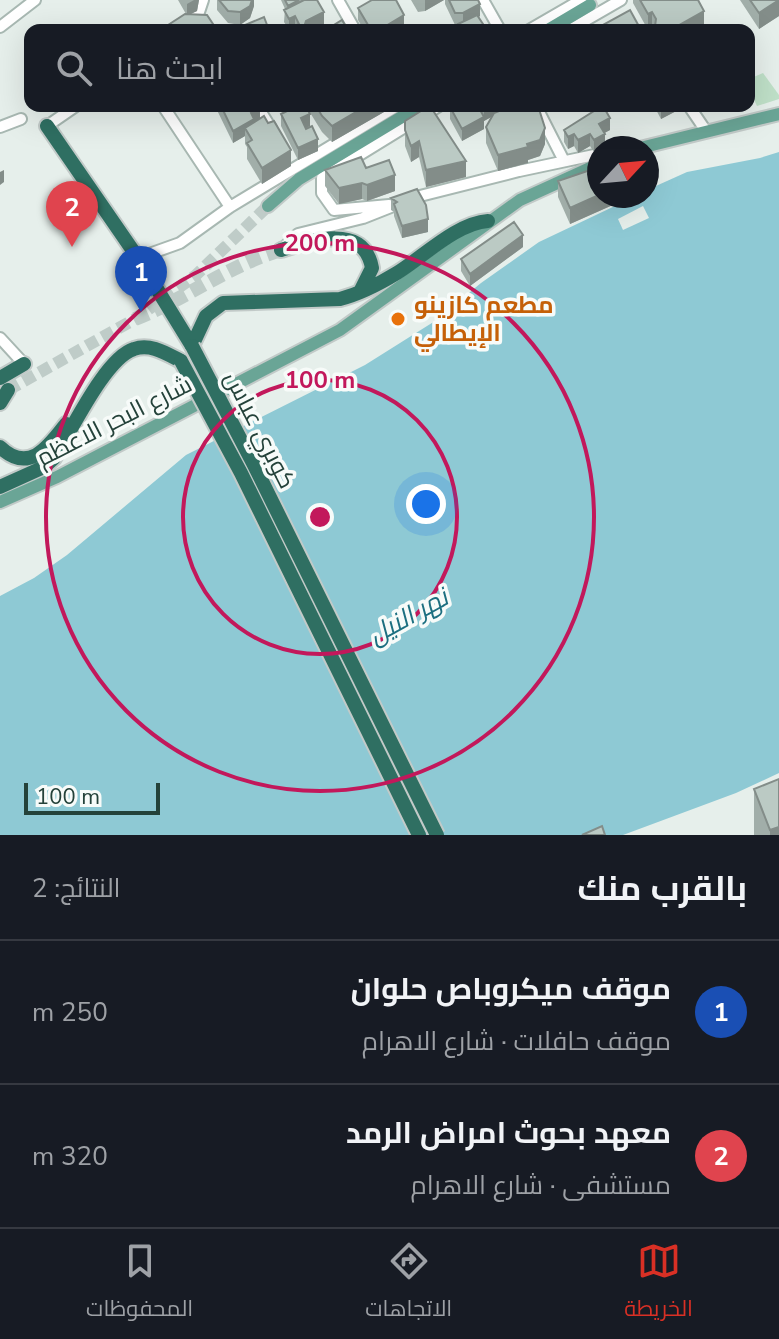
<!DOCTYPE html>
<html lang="ar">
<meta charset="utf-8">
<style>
:root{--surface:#171b24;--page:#242831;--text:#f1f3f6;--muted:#9ea1a6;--line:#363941;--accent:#d93025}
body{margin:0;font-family:"Nunito Sans",Cairo,sans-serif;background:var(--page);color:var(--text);direction:rtl}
.compass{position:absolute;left:587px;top:136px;width:72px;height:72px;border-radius:50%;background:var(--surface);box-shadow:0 8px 32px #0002;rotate:64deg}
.scale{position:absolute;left:24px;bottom:20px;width:136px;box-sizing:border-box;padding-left:8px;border:4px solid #24423a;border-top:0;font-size:22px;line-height:28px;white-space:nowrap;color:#24423a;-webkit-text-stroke:6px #f7fbf9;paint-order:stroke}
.you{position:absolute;left:426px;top:504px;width:28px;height:28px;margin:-20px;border:6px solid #fff;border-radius:50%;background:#1a73e8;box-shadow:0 0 0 12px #1a73e833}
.badge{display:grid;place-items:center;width:52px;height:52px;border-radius:50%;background:var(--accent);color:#fff;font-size:26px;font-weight:700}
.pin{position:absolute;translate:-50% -66px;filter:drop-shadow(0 2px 4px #0008)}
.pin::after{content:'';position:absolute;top:42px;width:28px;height:24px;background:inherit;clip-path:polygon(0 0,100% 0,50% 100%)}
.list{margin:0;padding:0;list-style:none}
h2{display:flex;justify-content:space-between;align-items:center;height:104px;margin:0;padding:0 32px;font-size:34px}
h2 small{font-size:26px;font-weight:400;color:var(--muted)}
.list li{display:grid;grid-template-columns:52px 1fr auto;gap:24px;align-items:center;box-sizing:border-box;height:144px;padding:0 32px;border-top:2px solid var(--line)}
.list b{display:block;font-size:30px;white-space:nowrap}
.list p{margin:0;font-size:26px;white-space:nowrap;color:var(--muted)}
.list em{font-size:26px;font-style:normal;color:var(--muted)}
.icon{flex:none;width:44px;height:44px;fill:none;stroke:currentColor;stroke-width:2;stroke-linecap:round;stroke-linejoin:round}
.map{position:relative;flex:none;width:779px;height:835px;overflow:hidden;direction:ltr}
.search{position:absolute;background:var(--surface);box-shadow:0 8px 32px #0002;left:24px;right:24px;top:24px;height:88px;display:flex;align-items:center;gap:20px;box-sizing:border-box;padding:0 28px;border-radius:16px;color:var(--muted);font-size:30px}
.sheet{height:392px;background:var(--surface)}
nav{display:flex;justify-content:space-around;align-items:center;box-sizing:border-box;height:112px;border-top:2px solid var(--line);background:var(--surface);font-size:22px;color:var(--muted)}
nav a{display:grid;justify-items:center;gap:4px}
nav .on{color:var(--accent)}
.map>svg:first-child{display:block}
</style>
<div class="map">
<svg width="779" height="835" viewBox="0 0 779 835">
<rect width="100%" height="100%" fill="#e6efeb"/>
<path fill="#bfe0c8" d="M763,73L779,95V99L757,106L749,89V79Z"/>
<path fill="#8ec9d4" d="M779,152V773L736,793L623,835H0V596L34,578L67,555L186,455L365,365L435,321L481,283L539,242L636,196H647V190L687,172L760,158Z"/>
<path fill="#e6efeb" d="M643,206L649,218L623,230L618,219Z"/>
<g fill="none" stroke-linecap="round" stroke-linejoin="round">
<path stroke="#bfccc8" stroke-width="12" stroke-dasharray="12 6" stroke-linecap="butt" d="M8,390L135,319L195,276L268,206"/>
<path stroke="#bfccc8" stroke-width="14" stroke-dasharray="14 7" stroke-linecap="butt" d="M135,319C186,299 229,265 281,250"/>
<g stroke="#a8b8b2" stroke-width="14">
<path id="minor" d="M338,0L355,30
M483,0L500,30
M0,27L35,0
M178,30L199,12L203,0
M529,30L581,0
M569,30L621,0
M163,106L230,207
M257,106L271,128
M536,106L564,161
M689,106L706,131
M47,126L76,106
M0,127L21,119
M389,205L334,210L322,193V178L439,106
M283,248L298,234L363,218L416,197L519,171L599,154
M138,258L180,243L230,207L397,106
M0,338L24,364"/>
</g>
<g stroke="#c2cac8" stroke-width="16">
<path id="major" d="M548,30L590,5
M640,148L779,114
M268,206L299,179L420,106
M0,502L57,477L340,330L520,200L599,164"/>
</g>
<g stroke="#c2cac8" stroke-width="18">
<path id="highway" d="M47,126L138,258L192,346
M281,250C312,240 364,223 372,268L360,292
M192,346L206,316L223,303L340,299C359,294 379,284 397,273C423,257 457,223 488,221
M0,378L24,364
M0,403L8,390
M0,447C29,475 49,446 66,424
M0,487L44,467L54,458C71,432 105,358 134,349C151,343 167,354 181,361"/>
</g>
<use href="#minor" stroke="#fff" stroke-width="10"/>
<use href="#major" stroke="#6aa596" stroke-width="12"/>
<use href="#highway" stroke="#2f6f62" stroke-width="14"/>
<g stroke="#c2cac8" stroke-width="18" stroke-linecap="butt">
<path id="highway-bridge" d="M192,346L254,465L437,835
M181,361L241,473L419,835"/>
</g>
<use href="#highway-bridge" stroke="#2f6f62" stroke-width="14"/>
</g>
<path fill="#a1aea9" d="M178,0H199L197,11L190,14L217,30H165V27L186,14Z
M217,0H254V6L250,18L240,25L228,23L217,10Z
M281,0H317L324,25L312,30H289L284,22L285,9Z
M411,0H444L425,11L418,12Z
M445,0H478L480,16L479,17L487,30H458V25H455L445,4Z
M633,0H698L704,27L699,30H653L652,28L648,30L633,3Z
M740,0H779V16L759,29Z
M358,8L404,27L399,30H364L358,20Z
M215,106H260V119L291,166L262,184L247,159V147L245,144V136L233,143Z
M306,106H384V112L332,142L322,132Z
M452,106H538L545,144L540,156L528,160V163L498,171L486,143V127L492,116L484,121V129L462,141L450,119V107Z
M654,106H682V108L661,119Z
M281,114L310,126L318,151L298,160L281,126Z
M405,121L466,177L426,187L419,157L411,162L405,146Z
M564,130H610L604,133L605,146L594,152L590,146L578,153L574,146L568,149L564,142Z
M366,168L395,191L367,201L362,199L339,204L325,186V170Z
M558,181L599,196H633L570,224L558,197Z
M417,189L428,232L402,238L394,216V212L391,210V198Z
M523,247L470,286L461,271V259Z
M754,789L779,835H754Z"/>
<path fill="#838d89" d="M194,0H199L197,11L187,16V4Z
M252,0H254V6L250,18L240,25V12Z
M425,0H444L425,11Z
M779,0V16L759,29V13Z
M480,4V16L463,25V13Z
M704,11V27L699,30H672V29Z
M324,12V25L312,30H303L306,21Z
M652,12V28L648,30V14Z
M404,15V27L399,30H379Z
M295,16V28L289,30V19Z
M366,106H384V112L332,142V126Z
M484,106H501V112L484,121V129L462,141V129L484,117Z
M663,106H682V108L661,119V107Z
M260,108V120L245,128V136L233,143V131L251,113Z
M310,114V126L301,130V118Z
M610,118V130L599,136V124Z
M545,128V144L540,156L528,160V163L498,171V155L527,144Z
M574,134V146L568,149V137Z
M590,134V146L578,153V140Z
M605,134V146L599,148V149L594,152V140Z
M318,139V151L298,160V148Z
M419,141V157L411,162V146Z
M291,150V166L262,184V168Z
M466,161V177L426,187V170Z
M4,170V182L0,185V172Z
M395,175V191L367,201V185Z
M362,183V199L339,204V188Z
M599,195V196H633L570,224V208Z
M428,219V232L402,238V226Z
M523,235V247L470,286V274Z
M779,827V835H770V830Z"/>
<path fill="#bbcac4" stroke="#838d89" stroke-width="2" d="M219,0H252L250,6L240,12L228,11Z
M285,0H299L288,6Z
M304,0H317L324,12L306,21L303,30H292L291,28L299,24L295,16L289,19L284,10Z
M372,0H396L404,15L379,30H371L358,8Z
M449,0H478L480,4L463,13H455Z
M640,0H698L704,11L672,29L655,26L656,19L652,12L648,14Z
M750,0H779L759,13Z
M630,10L641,30H601L599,27Z
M185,14L207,15L217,30H167L165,27Z
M477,15L487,30H461L458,24Z
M264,17L269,30H239L238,28Z
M342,20L348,30H326Z
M221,106H260V108L251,113L254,119L233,131Z
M297,106H306L310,114L301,118L306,129L312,126L318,139L298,148L281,114Z
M316,106H366L332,126L322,116Z
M429,106H430L466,161L426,170L419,141L411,146L405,130V121Z
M452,106H478L484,117L462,129L450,107Z
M501,106H538L545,128L540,140L527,144L528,147L498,155L486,127L494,113L502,110Z
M602,106H603L610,118L599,124L605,134L594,140L590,134L578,140L574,134L568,137L564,130Z
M264,116L268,123L274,121L291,150L262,168L247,143L252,140L245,128Z
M361,157L366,168L389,160L395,175L367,185L362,183L339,188L325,170Z
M599,167V195L570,208L558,181Z
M417,189L426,205L428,219L402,226L394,204L397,202L391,198Z
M514,222L523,235L470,274L461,259Z
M779,779V827L770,830L754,789Z
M602,826L605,835H582Z"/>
<g fill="none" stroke="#c2185b" stroke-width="4">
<circle cx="320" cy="517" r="137"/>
<circle cx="320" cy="517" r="274"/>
</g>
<circle fill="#e8710a" stroke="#f7fbf9" stroke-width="3" cx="398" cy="319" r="8"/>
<g text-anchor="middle" stroke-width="7" stroke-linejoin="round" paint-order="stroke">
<g font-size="24" font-weight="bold" fill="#c56008" stroke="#f7fbf9" text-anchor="start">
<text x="414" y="313">مطعم كازينو<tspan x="414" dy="28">الإيطالي</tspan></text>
</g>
<g font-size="24" fill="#24423a" stroke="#f7fbf9">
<text transform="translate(114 421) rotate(-27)" y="8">شارع البحر الاعظم</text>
<text transform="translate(260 430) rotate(63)" y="8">كوبري عباس</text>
</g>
<g font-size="26" font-style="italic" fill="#1c6f80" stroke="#f7fbf9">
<text transform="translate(408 616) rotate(-29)" y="9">نهر النيل</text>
</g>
</g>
<circle cx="320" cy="517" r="12" fill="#c2185b" stroke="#f7fbf9" stroke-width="4"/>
<g font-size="24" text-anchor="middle" font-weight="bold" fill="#c2185b" stroke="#f7fbf9" stroke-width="7" stroke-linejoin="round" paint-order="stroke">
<text x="320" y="251">200 m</text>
<text x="320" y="388">100 m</text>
</g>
</svg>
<svg class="compass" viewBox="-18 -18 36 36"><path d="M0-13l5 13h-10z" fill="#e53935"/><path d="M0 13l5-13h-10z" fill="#9ea1a6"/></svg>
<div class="scale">100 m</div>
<div class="you"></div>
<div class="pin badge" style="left:141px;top:312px;background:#1a4fb4">1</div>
<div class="pin badge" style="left:72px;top:247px;background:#e0444e">2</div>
<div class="search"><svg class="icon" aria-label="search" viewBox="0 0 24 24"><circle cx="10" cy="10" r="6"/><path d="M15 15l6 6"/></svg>ابحث هنا</div>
</div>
<section class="sheet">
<h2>بالقرب منك<small>النتائج: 2</small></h2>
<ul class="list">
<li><span class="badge" style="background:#1a4fb4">1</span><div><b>موقف ميكروباص حلوان</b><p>موقف حافلات · شارع الاهرام</p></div><em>250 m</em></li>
<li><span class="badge" style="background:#e0444e">2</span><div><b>معهد بحوث امراض الرمد</b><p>مستشفى · شارع الاهرام</p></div><em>320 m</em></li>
</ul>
</section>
<nav>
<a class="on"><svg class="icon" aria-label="map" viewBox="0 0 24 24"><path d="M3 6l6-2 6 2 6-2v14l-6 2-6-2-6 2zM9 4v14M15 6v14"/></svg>الخريطة</a>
<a><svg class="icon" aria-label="directions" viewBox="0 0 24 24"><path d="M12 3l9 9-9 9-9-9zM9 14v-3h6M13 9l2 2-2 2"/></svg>الاتجاهات</a>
<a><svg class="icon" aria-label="saved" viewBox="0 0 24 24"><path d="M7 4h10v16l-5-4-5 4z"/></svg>المحفوظات</a>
</nav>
